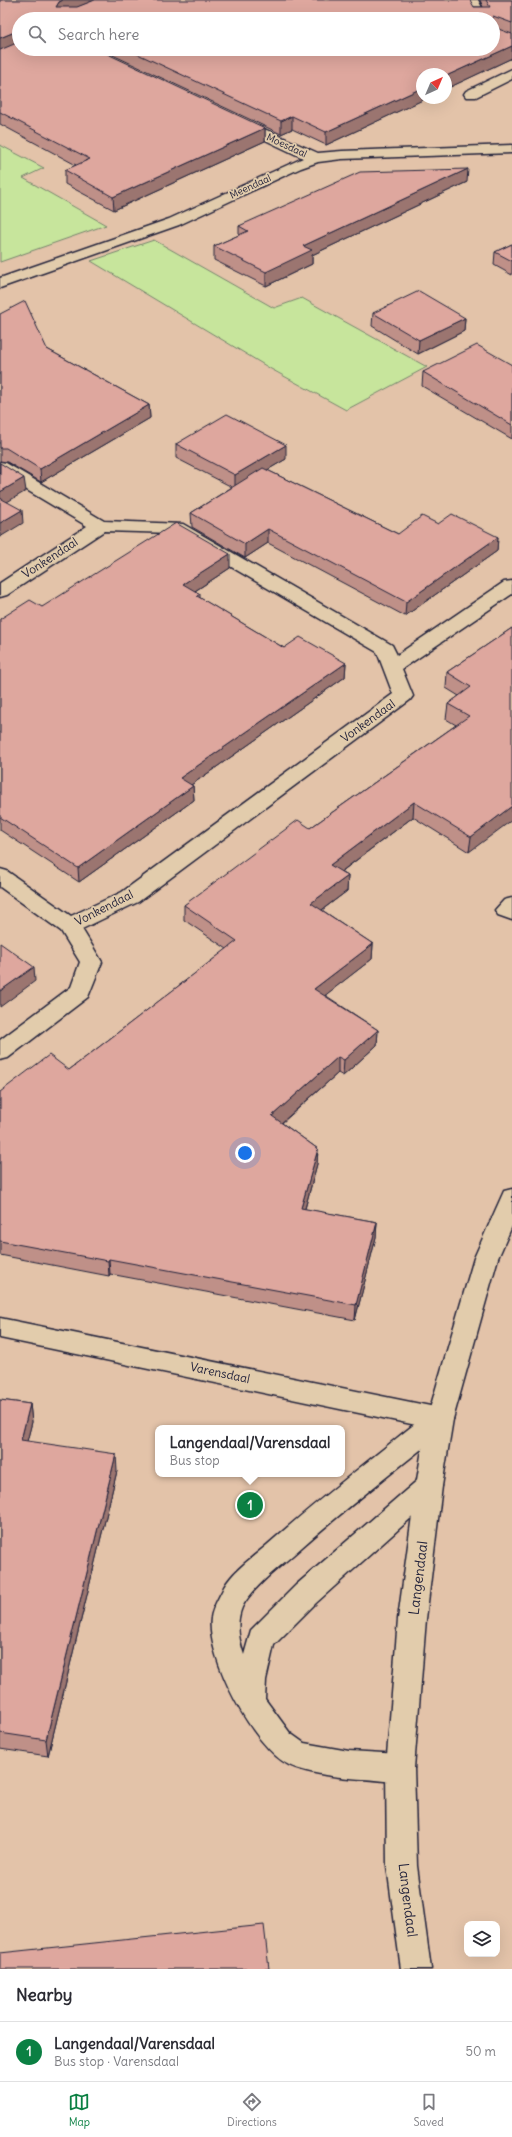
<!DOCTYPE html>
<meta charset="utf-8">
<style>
:root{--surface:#fff;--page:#f2f2f3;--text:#2b2b33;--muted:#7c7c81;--line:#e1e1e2;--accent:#0b8043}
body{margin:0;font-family:Delius,sans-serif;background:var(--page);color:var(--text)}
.controls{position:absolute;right:12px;bottom:12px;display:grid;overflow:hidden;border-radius:8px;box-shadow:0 4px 16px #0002}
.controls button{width:36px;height:36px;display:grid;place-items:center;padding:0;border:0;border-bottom:1px solid var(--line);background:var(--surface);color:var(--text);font:20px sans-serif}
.compass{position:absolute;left:416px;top:68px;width:36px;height:36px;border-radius:50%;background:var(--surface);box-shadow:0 4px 16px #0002;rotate:44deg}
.you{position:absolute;left:245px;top:1153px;width:14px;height:14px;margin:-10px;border:3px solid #fff;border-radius:50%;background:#1a73e8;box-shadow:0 0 0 6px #1a73e833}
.badge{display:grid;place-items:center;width:26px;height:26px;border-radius:50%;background:var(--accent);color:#fff;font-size:13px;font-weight:700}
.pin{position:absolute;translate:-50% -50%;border:2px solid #fff;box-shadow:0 1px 4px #0006}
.popup{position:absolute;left:155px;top:1425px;width:190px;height:52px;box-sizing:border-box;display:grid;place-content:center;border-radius:8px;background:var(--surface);filter:drop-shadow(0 1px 3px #0005);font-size:13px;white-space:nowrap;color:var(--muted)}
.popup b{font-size:15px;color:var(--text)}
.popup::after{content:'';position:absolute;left:50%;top:100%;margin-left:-8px;border:8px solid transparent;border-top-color:var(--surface)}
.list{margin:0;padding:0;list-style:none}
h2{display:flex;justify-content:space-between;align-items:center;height:52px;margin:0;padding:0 16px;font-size:17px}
h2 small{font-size:13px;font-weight:400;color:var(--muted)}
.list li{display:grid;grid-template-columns:26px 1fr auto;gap:12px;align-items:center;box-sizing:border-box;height:60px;padding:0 16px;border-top:1px solid var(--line)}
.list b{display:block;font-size:15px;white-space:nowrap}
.list p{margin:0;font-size:13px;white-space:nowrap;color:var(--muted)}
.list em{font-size:13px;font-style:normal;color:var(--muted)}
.icon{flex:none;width:22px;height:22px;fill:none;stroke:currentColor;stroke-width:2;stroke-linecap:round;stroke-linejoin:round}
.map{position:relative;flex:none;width:512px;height:1969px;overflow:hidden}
.search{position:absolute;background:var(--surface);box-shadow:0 4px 16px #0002;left:12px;right:12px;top:12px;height:44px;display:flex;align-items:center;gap:10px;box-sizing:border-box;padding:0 14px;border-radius:22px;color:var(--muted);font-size:15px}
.sheet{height:112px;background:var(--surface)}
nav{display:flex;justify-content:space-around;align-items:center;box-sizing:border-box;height:56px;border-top:1px solid var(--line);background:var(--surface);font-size:11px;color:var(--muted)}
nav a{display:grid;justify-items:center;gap:2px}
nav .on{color:var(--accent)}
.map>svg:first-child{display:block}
</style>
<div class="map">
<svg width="512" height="1969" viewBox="0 0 512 1969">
<rect width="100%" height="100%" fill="#e3c3a9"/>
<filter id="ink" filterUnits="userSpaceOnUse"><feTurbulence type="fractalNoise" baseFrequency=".025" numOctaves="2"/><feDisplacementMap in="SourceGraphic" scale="8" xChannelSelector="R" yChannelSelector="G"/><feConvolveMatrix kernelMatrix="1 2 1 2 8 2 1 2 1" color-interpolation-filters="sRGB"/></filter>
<g filter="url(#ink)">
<path fill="#c7e59c" stroke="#74846c" d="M0,145L44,168L23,178L106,225L0,262Z
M154,240L274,308L302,298L427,367L346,410L271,369L91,261Z"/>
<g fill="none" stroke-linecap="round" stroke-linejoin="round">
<g stroke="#22223b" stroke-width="3">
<path id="service" d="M512,898V920L498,915L495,910L504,900Z
M440,1408L449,1411L453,1419L449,1427C397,1469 343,1510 293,1555C277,1569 257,1584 245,1602C235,1617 238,1638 244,1655L251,1630L296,1585L420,1478L429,1475L438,1478L442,1486L438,1494L316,1603L274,1645L266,1680L265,1699L290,1733L304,1743L349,1751L400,1754L410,1758L414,1768L410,1778C395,1784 379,1780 363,1779C342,1778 308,1774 289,1765C253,1747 206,1657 211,1618C212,1608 220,1596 224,1587C233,1571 253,1557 267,1545C320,1498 376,1455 431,1411Z"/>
</g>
<g stroke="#22223b" stroke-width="3">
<path id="minor" d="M464,0H478L488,19H474Z
M512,69V79L476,97H466L464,94L466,91Z
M237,117L318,153L342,151L512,145V153L342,159L318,162L301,168L179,225L0,288V278L169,219L303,158L232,124L230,121L232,118Z
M0,462L6,463L104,521L183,524L392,645L397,655L504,582L512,581V594L402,669L413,696L410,700L138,902L82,929L102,962L88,997L8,1058L0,1060V1040L71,987L80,962L61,931L0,887V869L7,871L71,916L122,892L393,694L377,652L173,533L104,531L7,595L0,597V583L87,526L0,474Z
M0,1318L440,1408L449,1411L453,1419L449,1427L440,1430L0,1338Z"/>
</g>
<g stroke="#22223b" stroke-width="3">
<path id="tertiary" d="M512,1189V1226L498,1258L453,1419L442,1486L426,1619L414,1768L417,1866L431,1969H401L387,1866L386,1768L398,1619L416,1486L427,1419L474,1258L504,1191Z"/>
</g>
<use href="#service" fill="#e2ccac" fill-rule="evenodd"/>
<use href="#minor" fill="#e2ccac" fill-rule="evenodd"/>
<use href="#tertiary" fill="#e2ccac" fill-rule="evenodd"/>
</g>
<path fill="#bf9088" stroke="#22223b" d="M0,0L483,7L480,0H512V58L326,145L292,129L281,134L100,49H493L19,19V49L265,128V141L114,210L65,184V170L76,165L0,124Z
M467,182L312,255V264L266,286L214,260V246L239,235V226Z
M512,244V275L494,265L495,252Z
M373,313L465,318L464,331L418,354L372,326Z
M0,314L47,349L149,405L150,418L41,482L7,462L0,461Z
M512,365V439L422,386L423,372Z
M176,444L286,459L267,470L398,534L438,524L498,537L497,551L405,616L268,543L245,558L192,527L191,513L232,487L176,458Z
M230,568L195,591L200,594V598L284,648L346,663L345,677L191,785L193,786L194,800L79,882L0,830V619L42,607Z
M512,628L469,852L413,817L341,872L348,876L347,891L322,910L373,944L372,959L325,995L378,1030L377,1045L343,1076L338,1073L282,1123L318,1149L317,1164L305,1209L377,1222L376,1237L355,1320L110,1274L109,1276L0,1255V1092L69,1070L227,949L184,920V905L310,828L456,725L446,719L448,704L459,696L446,688L447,672Z
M0,1400L30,1404L32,1422L27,1441L117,1471L48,1756L0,1749Z"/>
<path fill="#9b756f" stroke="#22223b" d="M63,0H95L59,15L56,7L59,2Z
M17,31L18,44L0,51V38Z
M512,46V58L446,89V76Z
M422,88V98H427L326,145V132Z
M292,116V129L281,134V121Z
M265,128V141L114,210L113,197Z
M468,169L467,182L312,255V264L266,286V272L303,246Z
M465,318L464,331L418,354L419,340Z
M149,405L150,418L41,482L40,469Z
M286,445V459L235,489V475Z
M24,478L26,491L0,506V492Z
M22,510L23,523L0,537V523Z
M268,529V543L245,558V544Z
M498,537L497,551L405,616L406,602Z
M230,554V568L184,598L183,584Z
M346,663L345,677L181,792L180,778Z
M193,786L194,800L79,882L78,868Z
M414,802L413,817L330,880V865Z
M512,806V820L469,852L471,837Z
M348,876L347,891L311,918V903Z
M373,944L372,959L314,1004V989Z
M34,967L35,981L0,1007V991Z
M378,1030L377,1045L343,1076L344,1060Z
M338,1057V1073L272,1131V1116Z
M318,1149L317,1164L301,1223V1208Z
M377,1222L376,1237L355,1320L356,1305Z
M109,1259L110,1274L109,1276L108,1261Z
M30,1404L32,1422L23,1457L21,1440Z
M116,1454L117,1471L48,1756L46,1740Z"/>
<path fill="#dea79e" stroke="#22223b" d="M0,0H63L59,2L56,7H77L95,0H470L474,7H490L486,0H512V23L493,16V19H19V33L17,31L0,38Z
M493,21V27L512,34V46L446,76V74H422V88L326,132L292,116L281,121L127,49H493Z
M19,42V49H97L265,128L113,197L65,170L90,159L0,112V50Z
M468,169L303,246L312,250L266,272L214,246L248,231L239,226L360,172Z
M512,244V261L495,252Z
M419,291L465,318L419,340L373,313Z
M25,301L47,349L149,405L40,469L6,448H0V314Z
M477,345L512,365V425L423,372Z
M227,414L286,445L235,475L176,444Z
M0,463L24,478L0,492Z
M263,468L398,534L422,516L438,524L452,514L498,537L406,602L268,529L245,544L191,513Z
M0,498L22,510L0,523Z
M176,523L230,554L183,584L200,594L197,596L284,648L300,637L346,663L180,778L193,786L78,868L0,817V619L30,600L42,607Z
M512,628V806L471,837L414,802L330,865L348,876L311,903L373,944L314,989L378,1030L344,1060L338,1057L272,1116L318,1149L301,1208L377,1222L356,1305L109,1259L108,1261L0,1241V1092L49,1055L69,1070L237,941L184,905L298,820L310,828L469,716L448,704L471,687L447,672Z
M0,943L34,967L0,991Z
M0,1400L30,1404L21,1440L116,1454L46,1740L0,1733Z
M264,1925L269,1969H0V1953Z"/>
</g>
<g text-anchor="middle" stroke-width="3.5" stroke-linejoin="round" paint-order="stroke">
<g font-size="10" fill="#22223b" stroke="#e2ccac">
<text transform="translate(287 145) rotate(25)" y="4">Moesdaal</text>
<text transform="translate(250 186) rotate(-25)" y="4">Meendaal</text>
</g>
<g font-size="12" fill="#22223b" stroke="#e2ccac">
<text transform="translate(50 558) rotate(-33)" y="4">Vonkendaal</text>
<text transform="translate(368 721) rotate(-36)" y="4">Vonkendaal</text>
<text transform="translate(104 908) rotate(-27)" y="4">Vonkendaal</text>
<text transform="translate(220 1373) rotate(12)" y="4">Varensdaal</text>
</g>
<g font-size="14" fill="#22223b" stroke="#e2ccac">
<text transform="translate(418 1578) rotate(-83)" y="5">Langendaal</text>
<text transform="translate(408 1900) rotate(83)" y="5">Langendaal</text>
</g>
</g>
</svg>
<div class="controls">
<button><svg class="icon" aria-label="layers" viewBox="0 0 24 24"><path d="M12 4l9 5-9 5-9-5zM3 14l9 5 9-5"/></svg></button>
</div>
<svg class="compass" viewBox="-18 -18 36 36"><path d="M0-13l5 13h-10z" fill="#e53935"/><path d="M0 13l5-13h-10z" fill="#7c7c81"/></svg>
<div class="you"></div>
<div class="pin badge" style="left:250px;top:1505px">1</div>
<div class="popup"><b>Langendaal/Varensdaal</b>Bus stop</div>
<div class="search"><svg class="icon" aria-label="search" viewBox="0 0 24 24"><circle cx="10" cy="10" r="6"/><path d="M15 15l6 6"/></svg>Search here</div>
</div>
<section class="sheet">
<h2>Nearby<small></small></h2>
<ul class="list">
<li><span class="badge">1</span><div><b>Langendaal/Varensdaal</b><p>Bus stop · Varensdaal</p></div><em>50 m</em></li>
</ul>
</section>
<nav>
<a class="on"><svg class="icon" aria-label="map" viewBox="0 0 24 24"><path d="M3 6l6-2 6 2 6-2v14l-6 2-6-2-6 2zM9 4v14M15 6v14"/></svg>Map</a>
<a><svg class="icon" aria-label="directions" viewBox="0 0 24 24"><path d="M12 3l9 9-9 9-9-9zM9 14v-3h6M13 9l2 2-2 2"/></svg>Directions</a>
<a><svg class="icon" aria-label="saved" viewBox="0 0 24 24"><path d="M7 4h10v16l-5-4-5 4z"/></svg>Saved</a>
</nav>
